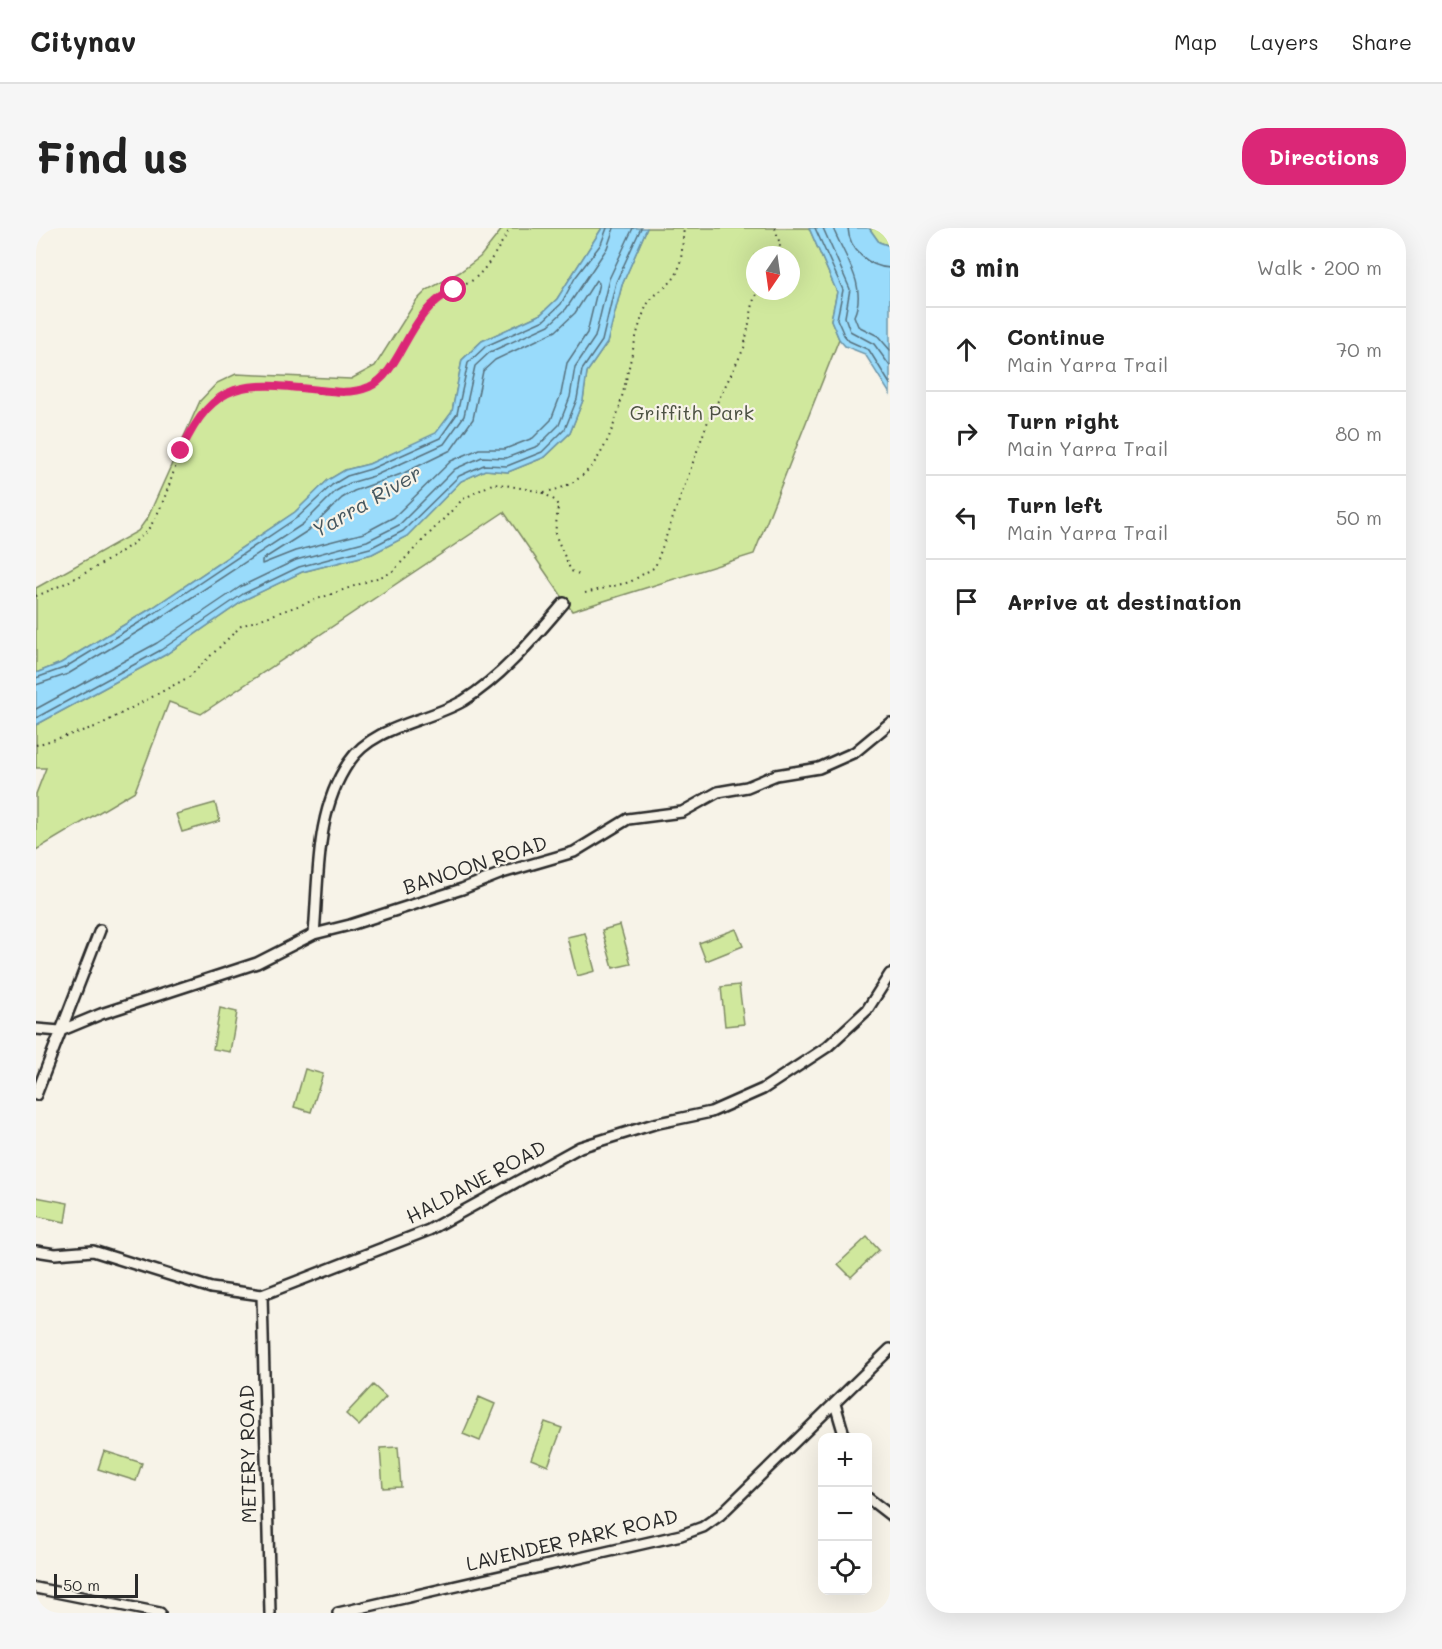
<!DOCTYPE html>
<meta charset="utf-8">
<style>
:root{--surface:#fff;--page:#f6f6f6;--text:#222;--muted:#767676;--line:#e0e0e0;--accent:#db2777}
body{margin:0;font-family:Mali,sans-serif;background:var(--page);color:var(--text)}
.controls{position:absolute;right:18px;bottom:18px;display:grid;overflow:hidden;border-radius:12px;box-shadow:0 6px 24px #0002}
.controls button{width:54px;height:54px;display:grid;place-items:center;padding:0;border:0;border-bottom:2px solid var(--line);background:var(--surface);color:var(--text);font:30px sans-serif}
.compass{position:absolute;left:710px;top:18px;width:54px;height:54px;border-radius:50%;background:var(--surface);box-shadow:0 6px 24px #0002;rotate:193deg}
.scale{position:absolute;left:18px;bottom:15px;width:84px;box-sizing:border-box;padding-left:6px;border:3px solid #2b2b2b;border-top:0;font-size:16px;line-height:21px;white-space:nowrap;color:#2b2b2b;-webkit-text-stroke:4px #f7f3e8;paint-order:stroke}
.stop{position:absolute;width:18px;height:18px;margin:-14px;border:4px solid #db2777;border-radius:50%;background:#fff}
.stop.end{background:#db2777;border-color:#fff;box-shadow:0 2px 6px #0008}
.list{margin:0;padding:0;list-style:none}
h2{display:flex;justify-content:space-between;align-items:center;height:78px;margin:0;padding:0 24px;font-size:26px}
h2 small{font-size:20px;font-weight:400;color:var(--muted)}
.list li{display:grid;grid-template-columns:39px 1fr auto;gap:18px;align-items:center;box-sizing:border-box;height:84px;padding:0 24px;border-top:2px solid var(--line)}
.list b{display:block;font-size:22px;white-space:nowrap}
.list p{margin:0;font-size:20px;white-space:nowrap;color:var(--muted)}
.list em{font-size:20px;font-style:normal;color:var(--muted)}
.icon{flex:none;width:33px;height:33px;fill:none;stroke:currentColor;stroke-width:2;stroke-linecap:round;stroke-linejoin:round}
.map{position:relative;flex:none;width:854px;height:1385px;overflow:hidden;border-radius:24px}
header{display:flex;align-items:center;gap:36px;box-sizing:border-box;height:84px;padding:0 30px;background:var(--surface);border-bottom:2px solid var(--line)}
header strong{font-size:28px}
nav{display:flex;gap:33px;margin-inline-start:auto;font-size:21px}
.intro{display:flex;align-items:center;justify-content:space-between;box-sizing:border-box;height:144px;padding:0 36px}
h1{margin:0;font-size:42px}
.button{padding:15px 27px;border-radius:24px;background:var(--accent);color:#fff;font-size:21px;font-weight:700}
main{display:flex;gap:36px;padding:0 36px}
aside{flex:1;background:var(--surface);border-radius:24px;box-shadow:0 6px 24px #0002}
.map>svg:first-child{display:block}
</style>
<header>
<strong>Citynav</strong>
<nav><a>Map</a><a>Layers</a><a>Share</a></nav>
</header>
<div class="intro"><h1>Find us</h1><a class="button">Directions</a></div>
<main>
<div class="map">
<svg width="854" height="1385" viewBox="0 0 854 1385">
<rect width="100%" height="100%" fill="#f7f3e8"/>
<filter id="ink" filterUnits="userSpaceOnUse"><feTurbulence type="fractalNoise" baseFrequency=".0167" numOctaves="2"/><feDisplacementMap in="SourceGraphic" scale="12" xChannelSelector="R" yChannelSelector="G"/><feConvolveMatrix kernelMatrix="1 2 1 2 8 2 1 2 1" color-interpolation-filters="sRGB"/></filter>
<g filter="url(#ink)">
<path fill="#d0e89d" stroke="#7e8a64" stroke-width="1.5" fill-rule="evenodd" d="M467,0H566L521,71L505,86L446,113L426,132L416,184L400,206L333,236L309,242L292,252L259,284L116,380L25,435L0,445V360L102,303L112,289L164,173L181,155L200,146L315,151L339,138L380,73L391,62L424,44L444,29Z
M611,0H773L801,64L795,92L803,111L718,326L536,383L468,284L165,486L133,474L99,563L0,622V566L10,540H0V497L129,427L210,371L266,344L336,326L371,308L425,253L449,242L472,244L509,229L534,205L547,172L551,144L571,115L586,57ZM719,27H755V63H719Z
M833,0H854V18L843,14Z
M179,575L184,593L146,604L140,586Z
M584,697L595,736L577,740L566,702Z
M700,701L707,718L670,733L663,715Z
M549,705L559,743L541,748L531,709Z
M703,757L708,796L689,798L685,759Z
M184,780L201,784L194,824L177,821Z
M269,841L287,846L275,884L258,879Z
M0,969L32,975L29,994L0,988Z
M831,1009L843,1022L815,1049L802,1036Z
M337,1157L350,1169L323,1198L310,1186Z
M443,1169L459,1176L444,1213L427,1206Z
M509,1194L526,1200L512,1238L495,1231Z
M362,1219L365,1259L347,1260L344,1220Z
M68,1223L106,1235L100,1253L62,1241Z"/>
<path fill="#99dbfb" stroke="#6d95a8" stroke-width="1.5" d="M566,0H611L586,57L571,115L551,144L547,172L534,205L509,229L472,244L449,242L425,253L371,308L336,326L266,344L210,371L129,427L0,497V445L25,435L116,380L259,284L292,252L309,242L333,236L400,205L416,184L426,132L446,113L505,86L521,71Z
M773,0H833L843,14L854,18V166L829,126L809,118L803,111L795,92L801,64Z"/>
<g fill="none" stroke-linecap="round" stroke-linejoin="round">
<path stroke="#57717e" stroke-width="1.5" d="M779,0L807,62L801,91L808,107L813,113L833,122L854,156
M787,0L814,61L809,89L814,103L838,116L854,138
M797,0C808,28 832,58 818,88L822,98L842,108L854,122
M812,0C813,22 833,39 854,40
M560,52L563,55L551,105L531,135L525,166L515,192L497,210L469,221H443L415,233L358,289L328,305L259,323L226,336V332L273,302L306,270L318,263L368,245L415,222L437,191L447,143L459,132L520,103L539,85Z
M0,450L28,440L119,385L262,289L296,257L311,248L335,241L404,210L421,186L432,135L450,118L508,92L525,76L539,50L565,16L571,0
M0,457L32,446L123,391L267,296L300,263L314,255L338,248L408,216L428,188L439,138L454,124L513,97L530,81L571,20L578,0
M0,481L121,415L204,359L260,332L331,313L363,297L419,241L446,229L470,230L502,218L523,197L534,169L539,139L559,109L573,51L597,0
M0,490L125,422L207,366L263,339L334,320L367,303L423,248L448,237L471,238L506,224L529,201L541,171L546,142L566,113L580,54L605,0"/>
<g stroke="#2b2b2b" stroke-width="14">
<path id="minor" d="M278,706C283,649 279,583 313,534C338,497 391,494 427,473C467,448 498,410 528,375
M0,801L24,803L65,786L221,735L278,706L314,697L426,661L466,645L538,624L592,591L646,584L682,564L711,559L740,547L783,540L819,524L854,495
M0,867L64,702
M0,1023L19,1026L57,1023L175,1060L226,1067L393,1002L544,919L618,896L675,884L727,861L791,819L831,782L854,746
M226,1067L234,1385
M799,1176L809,1210
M832,1270L854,1287
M0,1360L124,1385
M302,1385L645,1307L667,1299L684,1287L854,1121"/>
</g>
<path stroke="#2b2b2b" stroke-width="2" stroke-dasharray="1.5 4.5" stroke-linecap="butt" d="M739,0L744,16L743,27
M508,264C590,253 584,139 610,79C615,67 631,60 638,50C647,38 646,14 648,0
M549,365L594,354L619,339L672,193L708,120L718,71L723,63
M0,368C27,358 101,321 115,297C140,258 140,204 179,173C225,137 276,176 324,162C361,152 370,102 394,76C406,63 424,62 438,51C453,39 464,16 475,0
M0,517L62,498L153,449L205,398L355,345L427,271L458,255L506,264L520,273L522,279L519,306L535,343L543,346"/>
<use href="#minor" stroke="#f7f3e8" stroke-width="9"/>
</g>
</g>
<g fill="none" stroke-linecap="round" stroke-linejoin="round" filter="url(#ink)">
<path stroke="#db2777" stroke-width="8" d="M145,223C179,149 211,154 283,162C300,164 316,166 333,159C367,144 371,82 418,62"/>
</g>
<g text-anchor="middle" stroke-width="4.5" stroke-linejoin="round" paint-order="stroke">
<g font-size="20" fill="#4c5142" stroke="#f7f3e8">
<text x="656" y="192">Griffith Park</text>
</g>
<g font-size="20" fill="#2b2b2b" stroke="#f7f3e8">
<text transform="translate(439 637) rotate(-18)" y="7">BANOON ROAD</text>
<text transform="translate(440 954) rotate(-28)" y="7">HALDANE ROAD</text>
<text transform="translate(212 1226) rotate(-91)" y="7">METERY ROAD</text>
<text transform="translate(536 1312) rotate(-13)" y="7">LAVENDER PARK ROAD</text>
</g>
<g font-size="21" font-style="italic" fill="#46575f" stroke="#f7f3e8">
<text transform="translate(331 274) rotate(-30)" y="7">Yarra River</text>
</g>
</g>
</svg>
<div class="controls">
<button>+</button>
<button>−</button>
<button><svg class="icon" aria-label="locate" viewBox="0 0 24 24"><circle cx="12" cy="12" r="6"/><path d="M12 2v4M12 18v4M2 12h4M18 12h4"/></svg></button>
</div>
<svg class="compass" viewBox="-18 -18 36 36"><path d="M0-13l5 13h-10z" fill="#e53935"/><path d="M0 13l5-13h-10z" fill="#767676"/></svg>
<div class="scale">50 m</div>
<div class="stop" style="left:418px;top:62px"></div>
<div class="stop end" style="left:145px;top:223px"></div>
</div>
<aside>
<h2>3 min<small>Walk · 200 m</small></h2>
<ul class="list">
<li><svg class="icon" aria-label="ahead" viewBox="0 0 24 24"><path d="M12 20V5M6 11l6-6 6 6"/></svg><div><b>Continue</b><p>Main Yarra Trail</p></div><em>70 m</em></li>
<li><svg class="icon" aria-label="right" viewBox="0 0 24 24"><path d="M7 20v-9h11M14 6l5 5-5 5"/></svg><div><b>Turn right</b><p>Main Yarra Trail</p></div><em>80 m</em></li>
<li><svg class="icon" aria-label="left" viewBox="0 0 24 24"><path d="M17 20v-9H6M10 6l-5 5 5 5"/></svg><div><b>Turn left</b><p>Main Yarra Trail</p></div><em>50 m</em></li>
<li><svg class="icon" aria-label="arrive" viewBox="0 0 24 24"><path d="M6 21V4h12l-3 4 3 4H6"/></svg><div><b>Arrive at destination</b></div></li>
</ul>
</aside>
</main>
